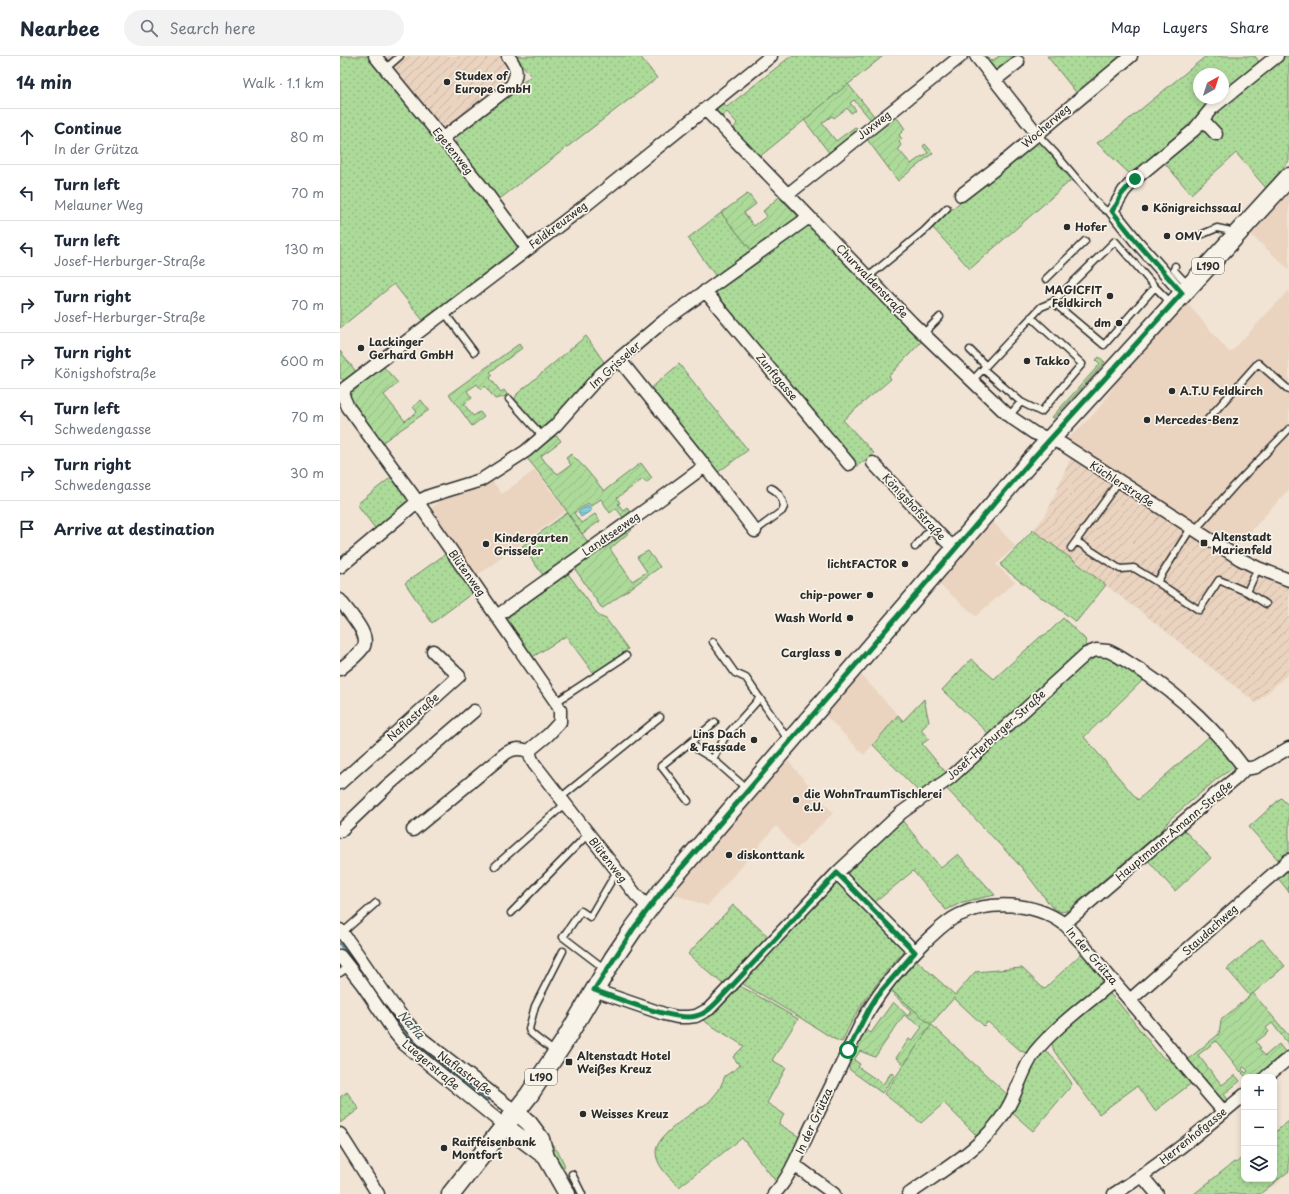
<!DOCTYPE html>
<meta charset="utf-8">
<style>
:root{--surface:#fff;--page:#f2f2f3;--text:#1f2937;--muted:#747a83;--line:#e0e1e3}
body{margin:0;font-family:"Playpen Sans",sans-serif;background:var(--page);color:var(--text)}
.controls{position:absolute;right:12px;bottom:12px;display:grid;overflow:hidden;border-radius:8px;box-shadow:0 2px 6px #0003}
.controls button{width:36px;height:36px;display:grid;place-items:center;padding:0;border:0;border-bottom:1px solid var(--line);background:var(--surface);color:var(--text);font:20px sans-serif}
.compass{position:absolute;left:853px;top:12px;width:36px;height:36px;border-radius:50%;background:var(--surface);box-shadow:0 2px 6px #0003;rotate:39deg}
.stop{position:absolute;width:12px;height:12px;margin:-9px;border:3px solid #0b8043;border-radius:50%;background:#fff}
.stop.end{background:#0b8043;border-color:#fff;box-shadow:0 1px 4px #0008}
.list{margin:0;padding:0;list-style:none}
h2{display:flex;justify-content:space-between;align-items:center;height:52px;margin:0;padding:0 16px;font-size:17px}
h2 small{font-size:13px;font-weight:400;color:var(--muted)}
.list li{display:grid;grid-template-columns:26px 1fr auto;gap:12px;align-items:center;box-sizing:border-box;height:56px;padding:0 16px;border-top:1px solid var(--line)}
.list b{display:block;font-size:15px;white-space:nowrap}
.list p{margin:0;font-size:13px;white-space:nowrap;color:var(--muted)}
.list em{font-size:13px;font-style:normal;color:var(--muted)}
.icon{flex:none;width:22px;height:22px;fill:none;stroke:currentColor;stroke-width:2;stroke-linecap:round;stroke-linejoin:round}
.map{position:relative;flex:none;width:949px;height:1138px;overflow:hidden}
header{display:flex;align-items:center;gap:24px;box-sizing:border-box;height:56px;padding:0 20px;background:var(--surface);border-bottom:1px solid var(--line)}
header strong{font-size:19px}
nav{display:flex;gap:22px;margin-inline-start:auto;font-size:14px}
.search{width:280px;height:36px;background:var(--page);display:flex;align-items:center;gap:10px;box-sizing:border-box;padding:0 14px;border-radius:22px;color:var(--muted);font-size:15px}
main{display:flex}
aside{flex:1;background:var(--surface)}
.map>svg:first-child{display:block}
</style>
<header>
<strong>Nearbee</strong>
<div class="search"><svg class="icon" aria-label="search" viewBox="0 0 24 24"><circle cx="10" cy="10" r="6"/><path d="M15 15l6 6"/></svg>Search here</div>
<nav><a>Map</a><a>Layers</a><a>Share</a></nav>
</header>
<main>
<aside>
<h2>14 min<small>Walk · 1.1 km</small></h2>
<ul class="list">
<li><svg class="icon" aria-label="ahead" viewBox="0 0 24 24"><path d="M12 20V5M6 11l6-6 6 6"/></svg><div><b>Continue</b><p>In der Grütza</p></div><em>80 m</em></li>
<li><svg class="icon" aria-label="left" viewBox="0 0 24 24"><path d="M17 20v-9H6M10 6l-5 5 5 5"/></svg><div><b>Turn left</b><p>Melauner Weg</p></div><em>70 m</em></li>
<li><svg class="icon" aria-label="left" viewBox="0 0 24 24"><path d="M17 20v-9H6M10 6l-5 5 5 5"/></svg><div><b>Turn left</b><p>Josef-Herburger-Straße</p></div><em>130 m</em></li>
<li><svg class="icon" aria-label="right" viewBox="0 0 24 24"><path d="M7 20v-9h11M14 6l5 5-5 5"/></svg><div><b>Turn right</b><p>Josef-Herburger-Straße</p></div><em>70 m</em></li>
<li><svg class="icon" aria-label="right" viewBox="0 0 24 24"><path d="M7 20v-9h11M14 6l5 5-5 5"/></svg><div><b>Turn right</b><p>Königshofstraße</p></div><em>600 m</em></li>
<li><svg class="icon" aria-label="left" viewBox="0 0 24 24"><path d="M17 20v-9H6M10 6l-5 5 5 5"/></svg><div><b>Turn left</b><p>Schwedengasse</p></div><em>70 m</em></li>
<li><svg class="icon" aria-label="right" viewBox="0 0 24 24"><path d="M7 20v-9h11M14 6l5 5-5 5"/></svg><div><b>Turn right</b><p>Schwedengasse</p></div><em>30 m</em></li>
<li><svg class="icon" aria-label="arrive" viewBox="0 0 24 24"><path d="M6 21V4h12l-3 4 3 4H6"/></svg><div><b>Arrive at destination</b></div></li>
</ul>
</aside>
<div class="map">
<svg width="949" height="1138" viewBox="0 0 949 1138">
<defs>
<pattern id="industrial-furrows" width="10" height="10" patternUnits="userSpaceOnUse"><rect width="10" height="10" fill="#ead3bf"/><path d="M-1 1l2-2M0 10L10 0M9 11l2-2" fill="none" stroke="#c9b5a4"/></pattern>
<pattern id="grass-dots" width="8" height="8" patternUnits="userSpaceOnUse"><rect width="8" height="8" fill="#acda99"/><path d="M2 2h.1M6 6h.1" fill="none" stroke="#94bb84" stroke-width="1.8" stroke-linecap="round"/></pattern>
<pattern id="garden-furrows" width="10" height="10" patternUnits="userSpaceOnUse"><rect width="10" height="10" fill="#acda99"/><path d="M-1 1l2-2M0 10L10 0M9 11l2-2" fill="none" stroke="#94bb84"/></pattern>
<pattern id="water-rules" width="6" height="5" patternUnits="userSpaceOnUse"><rect width="6" height="5" fill="#80d0dc"/><path d="M0 2.5h6" fill="none" stroke="#6fb3bd"/></pattern>
</defs>
<rect width="100%" height="100%" fill="#f1e4d5"/>
<filter id="ink" filterUnits="userSpaceOnUse"><feTurbulence type="fractalNoise" baseFrequency=".025" numOctaves="2"/><feDisplacementMap in="SourceGraphic" scale="8" xChannelSelector="R" yChannelSelector="G"/><feConvolveMatrix kernelMatrix="1 2 1 2 8 2 1 2 1" color-interpolation-filters="sRGB"/></filter>
<g filter="url(#ink)">
<path fill="#ead3bf" d="M949,136V213L911,179Z
M949,234V433L891,497L722,388L753,359L764,346L777,325L847,247L890,297Z
M195,414L226,455L135,521L89,454L113,436L151,423L162,438Z
M653,466L675,490L656,509L675,526L636,560L599,528Z
M521,619L558,659L524,699L486,660Z
M448,705L493,757L456,793L436,770L367,850L333,838L415,742Z"/>
<path fill="url(#industrial-furrows)" d="M40,0H162L169,9L170,17L168,25L114,67L104,70L95,66Z
M733,396L822,454L949,524V617L916,647L805,559L693,474L705,460L710,450Z"/>
<path fill="url(#grass-dots)" stroke="#6c8262" d="M0,0H30L140,134L177,186V194L174,198L85,267L54,228L0,272Z
M175,0H300L317,22L157,145L117,92C114,81 118,77 125,71L191,20Z
M451,0H543L418,102C413,97 394,80 394,72C395,70 396,69 397,67L387,56L380,62C375,56 376,51 380,46L387,51Z
M707,0H786L739,40Z
M866,0H915L921,9L883,40V18H859V42H880L855,69L793,121L757,87L772,77Z
M942,0H949V105L926,132L896,97L851,138L823,105L861,76H866L871,79L872,60Z
M698,85L703,88L730,118V125L630,213L593,172V169L650,121Z
M381,157L413,196L377,222L348,182Z
M466,169L474,173L582,285L549,320L551,323L503,364L534,397L516,411L372,236Z
M246,280L264,306L263,310L207,373H202L198,371L177,347L175,343L177,338Z
M759,301L765,306L714,362L712,361L760,308L756,304Z
M339,308L408,394L377,417L309,334Z
M54,419L70,445L37,475L17,448Z
M227,457L250,489L205,522L182,490Z
M693,474L766,529L736,566L710,546L699,540L661,510V508Z
M107,497L135,535L92,567L65,527Z
M226,517L229,519L259,560L266,563L288,593L254,618L226,580L191,602L168,570L167,564L172,554Z
M723,562L745,583L746,587L744,594L651,680L602,634L631,603L654,623L700,581L708,577Z
M753,600H766L804,623L744,681L798,744L872,678L894,705L895,711L878,722L831,762L821,775L727,855C720,857 716,854 711,850L682,812L605,731L722,625Z
M584,643L589,666L581,674L589,683L582,688L608,719L581,738L533,689L558,659L563,665Z
M941,742L949,750V798L940,806L909,771Z
M561,763L601,812L618,798L655,839L623,846L606,854L573,815L533,848L509,823L508,814Z
M841,771L871,802L835,835L806,802Z
M494,827H499L564,892V895C540,922 516,952 502,986L494,983L459,961L403,928L402,925Z
M393,849L430,882L385,930L348,898Z
M922,883L945,910L910,940L887,913Z
M742,897L760,920L762,923L761,930L689,998L681,995L648,966L644,970L614,942L591,968L670,1041L639,1082L604,1047L581,1067L544,1038L591,969L550,933L575,903L615,939L635,916L682,912L704,933Z
M400,930L413,937L458,963L432,1004L446,1012L427,1047L444,1058L439,1068L461,1082L437,1127L402,1082L339,1131C330,1122 316,1110 316,1096C316,1078 356,1055 369,1046L379,1034L385,1020L400,1010L393,1001L404,990L361,963L397,931Z
M768,936L778,946L819,998L825,1003H833L853,1026L815,1055L797,1030L759,1058L714,995L711,984Z
M704,995C716,1001 723,1015 731,1026L732,1029L693,1075L670,1055L698,999Z
M7,1036L19,1053L0,1067V1041Z
M949,1065V1115L920,1138H854L894,1106L896,1107L904,1100V1123H934V1077Z
M208,1083L219,1097L225,1110L222,1112L219,1107L207,1084Z"/>
<path fill="url(#garden-furrows)" stroke="#6c8262" d="M641,0H647L652,5L659,0H680L656,19Z
M508,28L535,61L532,65L514,44L510,47L516,54L511,57L507,52L494,62L492,60L482,67L496,85L515,71L520,74L490,98L464,64Z
M554,61L558,63L565,73L559,79L562,83L559,86L561,89L558,93L571,108L582,100L583,101L588,97L583,90L585,88L593,97L558,125L526,82Z
M407,138L410,140L416,148L404,157L414,170L427,160L423,155L439,141L457,159V162L413,196L381,157Z
M179,288L182,292L150,316L153,319L150,322L161,336L164,334L167,338L164,341L155,343L145,330L141,333L137,328L127,335L132,342L124,348L133,360L140,356L144,361L132,370L109,338Z
M0,295L17,317L6,325L0,322Z
M42,309L58,327L44,339L65,365L77,356L73,351L81,344L89,354L40,388L10,347L8,335Z
M215,380L218,381L221,385L201,400L206,407L218,418L231,409L226,402L231,398L245,412L264,435L301,407L312,422L306,427L303,423L277,442L280,447L278,448L283,454L287,451L292,458L284,463L276,452L270,457L261,443L251,450L248,447L234,457L241,467L255,458L260,465L242,478L212,433L187,402Z
M286,473H290L292,474L270,493L292,525L307,516L297,501L308,495L320,511L263,552L261,551L237,516L236,512L238,508Z
M949,810L948,816L949,836L937,821Z
M550,933L591,969L564,1009L556,1002L569,983L572,985L582,971L564,959L535,1001L520,995L514,1004L520,1008L518,1011L543,1028L551,1017L555,1019L542,1037L510,1014L506,1006L523,973L531,977L553,946L568,960L571,955L550,935Z
M913,937L949,980V989L932,967L926,972L929,976L916,986L921,992L919,993L925,1000L939,988L946,997L938,1001L916,1021H906L902,1017L904,1015L906,1017L908,1015L904,1011L902,1012L903,1014L901,1016L876,985L858,999L882,1029L895,1019L900,1025L884,1038L888,1044L884,1045L879,1042L847,1004L879,978L881,964Z"/>
<path fill="url(#water-rules)" stroke="#5e8e95" d="M248,449L252,454L241,461L238,456Z"/>
<g fill="none" stroke-linecap="round" stroke-linejoin="round">
<path stroke="#5e8e95" stroke-width="3" d="M0,888L19,913L59,972L78,991L147,1045"/>
<g stroke="#2b2b2b" stroke-width="9">
<path id="service" d="M45,13L60,0
M697,78L714,96L756,146L765,154L772,155
M863,178L877,172L896,176
M835,210L834,214L848,229
M528,221L584,175L607,152
M706,223L745,185
M713,246L764,289L815,231
M104,256L134,296
M691,261L742,308L701,356L681,346L643,313L701,251L713,246L775,185L815,231L832,248
M583,278L600,261
M630,294L646,310
M632,325L643,313
M169,343L203,381
M669,360L681,346
M868,363L918,307L949,334
M851,472L817,526L859,554L879,524L907,536L926,548
M855,474L895,429L949,373
M415,475L442,455L444,451C443,443 438,435 431,432
M736,485L780,513L794,512L817,526
M575,491L592,471
M731,492L779,425
M907,536L918,512
M373,586L395,617L406,622L449,685
M216,646L286,600
M351,686L375,666
M373,703L385,681L420,642
M220,742L320,661
M348,745L321,710L351,686L358,694L373,703L407,733
M155,810L225,748
M171,857L248,778
M2,877L36,847
M265,913L223,881L241,855L250,861L277,815
M0,917L9,911
M215,996L193,979L190,976L189,973L195,950L223,895
M232,1118L242,1138"/>
</g>
<g stroke="#2b2b2b" stroke-width="15">
<path id="minor" d="M35,0L142,131L187,192
M636,0L697,78
M655,24L678,6
M365,53L572,267L669,360L694,377L722,388L900,503L918,512L949,524
M863,64L876,78
M103,82L171,30C179,18 176,10 168,0
M447,139L621,0
M621,139L664,106L791,0
M365,235L509,408
M842,237L796,185L772,155L784,135L795,123L854,74L871,53L937,0
M533,407L604,483L615,493
M365,410L415,475
M0,511L77,446L89,440L141,424L186,395L215,370L261,318L324,265L469,161
M0,544C7,555 32,579 23,592C17,600 8,607 0,613
M157,560L315,447L365,410L279,303
M0,727L119,620L93,595
M73,774L166,697C174,692 180,692 190,696
M0,775L46,731L134,655
M497,817L575,896
M309,852L296,839L195,709C191,703 189,699 191,693L208,679L220,666V654L216,646L72,438L8,351L3,340L5,332L9,329L246,149L431,0
M724,868L871,742L895,723L905,713L916,711L949,692
M0,874C28,910 50,951 82,983L176,1056
M0,900L22,928L55,977L64,988L165,1070
M254,934L324,958L337,961H348L356,960L369,953L497,817L561,757L610,722L746,598L756,594L768,595C780,600 790,608 802,615C844,643 875,673 905,713
M790,944L949,804
M926,1021L949,1002
M0,1078L38,1138
M453,1109L463,1115L494,1138
M802,1120L817,1138
M434,1138C450,1122 461,1092 471,1071C486,1041 501,1010 515,980C532,943 557,913 586,885C596,876 606,865 619,859C651,844 693,846 723,867C728,871 733,877 737,882C750,896 761,911 773,925C811,968 846,1013 884,1056
M569,1138C604,1113 645,1091 667,1053C678,1035 682,1013 695,996C716,970 748,947 774,925
M774,1138C821,1109 862,1074 904,1039"/>
</g>
<g stroke="#2b2b2b" stroke-width="19">
<path id="secondary" d="M176,1056L189,1067L201,1083L206,1101L227,1138
M165,1070L206,1101"/>
</g>
<g stroke="#2b2b2b" stroke-width="21">
<path id="primary" d="M111,1138L189,1039L224,986L273,903L294,872L325,831L695,400L949,121"/>
</g>
<use href="#service" stroke="#f7f3e8" stroke-width="6"/>
<use href="#minor" stroke="#f7f3e8" stroke-width="12"/>
<use href="#secondary" stroke="#f7f3e8" stroke-width="16"/>
<use href="#primary" stroke="#f7f3e8" stroke-width="18"/>
</g>
</g>
<g fill="none" stroke-linecap="round" stroke-linejoin="round" filter="url(#ink)">
<path stroke="#0b8043" stroke-width="5" d="M508,994L530,951L537,940L575,896L497,817L377,946C371,952 365,958 356,960C335,966 276,942 254,934L294,872L325,831L695,400L842,237L796,185L772,155L777,148L781,139L795,123"/>
</g>
<g fill="#2b2b2b" stroke="#f7f3e8" stroke-width="1.5">
<circle cx="107" cy="26" r="4"/>
<circle cx="805" cy="152" r="4"/>
<circle cx="727" cy="171" r="4"/>
<circle cx="827" cy="180" r="4"/>
<circle cx="770" cy="240" r="4"/>
<circle cx="779" cy="267" r="4"/>
<circle cx="21" cy="292" r="4"/>
<circle cx="687" cy="305" r="4"/>
<circle cx="832" cy="335" r="4"/>
<circle cx="807" cy="364" r="4"/>
<rect x="860" y="483" width="8" height="8" rx="2"/>
<circle cx="146" cy="488" r="4"/>
<circle cx="565" cy="508" r="4"/>
<circle cx="530" cy="539" r="4"/>
<circle cx="510" cy="562" r="4"/>
<circle cx="498" cy="597" r="4"/>
<circle cx="414" cy="684" r="4"/>
<circle cx="456" cy="744" r="4"/>
<circle cx="389" cy="799" r="4"/>
<rect x="225" y="1002" width="8" height="8" rx="2"/>
<circle cx="243" cy="1058" r="4"/>
<circle cx="104" cy="1092" r="4"/>
</g>
<g text-anchor="middle" stroke-width="3.5" stroke-linejoin="round" paint-order="stroke">
<g fill="#f7f3e8" stroke="#686764" stroke-width="1">
<rect x="852" y="202" width="32" height="16" rx="3"/>
<rect x="185" y="1013" width="32" height="16" rx="3"/>
</g>
<g font-size="10" font-weight="bold" fill="#2b2b2b">
<text x="868" y="214">L190</text>
<text x="201" y="1025">L190</text>
</g>
<g font-size="11" font-weight="bold" fill="#2b2b2b" stroke="#f7f3e8" text-anchor="start">
<text x="115" y="24">Studex of<tspan x="115" dy="13">Europe GmbH</tspan></text>
<text x="813" y="156">Königreichssaal</text>
<text x="735" y="175">Hofer</text>
<text x="835" y="184">OMV</text>
<text x="762" y="238" text-anchor="end">MAGICFIT<tspan x="762" dy="13">Feldkirch</tspan></text>
<text x="771" y="271" text-anchor="end">dm</text>
<text x="29" y="290">Lackinger<tspan x="29" dy="13">Gerhard GmbH</tspan></text>
<text x="695" y="309">Takko</text>
<text x="840" y="339">A.T.U Feldkirch</text>
<text x="815" y="368">Mercedes-Benz</text>
<text x="872" y="485">Altenstadt<tspan x="872" dy="13">Marienfeld</tspan></text>
<text x="154" y="486">Kindergarten<tspan x="154" dy="13">Grisseler</tspan></text>
<text x="557" y="512" text-anchor="end">lichtFACTOR</text>
<text x="522" y="543" text-anchor="end">chip-power</text>
<text x="502" y="566" text-anchor="end">Wash World</text>
<text x="490" y="601" text-anchor="end">Carglass</text>
<text x="406" y="682" text-anchor="end">Lins Dach<tspan x="406" dy="13">&amp; Fassade</tspan></text>
<text x="464" y="742">die WohnTraumTischlerei<tspan x="464" dy="13">e.U.</tspan></text>
<text x="397" y="803">diskonttank</text>
<text x="237" y="1004">Altenstadt Hotel<tspan x="237" dy="13">Weißes Kreuz</tspan></text>
<text x="251" y="1062">Weisses Kreuz</text>
<text x="112" y="1090">Raiffeisenbank<tspan x="112" dy="13">Montfort</tspan></text>
</g>
<g font-size="11" fill="#2b2b2b" stroke="#f7f3e8">
<text transform="translate(534 69) rotate(-38)" y="4">Juxweg</text>
<text transform="translate(706 70) rotate(-41)" y="4">Wocherweg</text>
<text transform="translate(113 95) rotate(51)" y="4">Egetenweg</text>
<text transform="translate(218 169) rotate(-37)" y="4">Feldkreuzweg</text>
<text transform="translate(532 225) rotate(46)" y="4">Churwaldenstraße</text>
<text transform="translate(275 309) rotate(-42)" y="4">Im Grisseler</text>
<text transform="translate(437 321) rotate(50)" y="4">Zunftgasse</text>
<text transform="translate(782 428) rotate(33)" y="4">Küchlerstraße</text>
<text transform="translate(574 451) rotate(47)" y="4">Königshofstraße</text>
<text transform="translate(271 478) rotate(-35)" y="4">Landtseeweg</text>
<text transform="translate(127 517) rotate(54)" y="4">Blütenweg</text>
<text transform="translate(73 661) rotate(-42)" y="4">Naflastraße</text>
<text transform="translate(656 679) rotate(-42)" y="4">Josef-Herburger-Straße</text>
<text transform="translate(834 775) rotate(-40)" y="4">Hauptmann-Amann-Straße</text>
<text transform="translate(268 804) rotate(52)" y="4">Blütenweg</text>
<text transform="translate(870 874) rotate(-42)" y="4">Staudachweg</text>
<text transform="translate(752 900) rotate(49)" y="4">In der Grütza</text>
<text transform="translate(91 1009) rotate(40)" y="4">Luegerstraße</text>
<text transform="translate(125 1017) rotate(37)" y="4">Naflastraße</text>
<text transform="translate(474 1065) rotate(-65)" y="4">In der Grütza</text>
<text transform="translate(853 1080) rotate(-39)" y="4">Herrenhofgasse</text>
</g>
<g font-size="12" font-style="italic" fill="#405457" stroke="#f7f3e8">
<text transform="translate(71 969) rotate(49)" y="4">Nafla</text>
</g>
</g>
</svg>
<div class="controls">
<button>+</button>
<button>−</button>
<button><svg class="icon" aria-label="layers" viewBox="0 0 24 24"><path d="M12 4l9 5-9 5-9-5zM3 14l9 5 9-5"/></svg></button>
</div>
<svg class="compass" viewBox="-18 -18 36 36"><path d="M0-13l5 13h-10z" fill="#e53935"/><path d="M0 13l5-13h-10z" fill="#747a83"/></svg>
<div class="stop" style="left:508px;top:994px"></div>
<div class="stop end" style="left:795px;top:123px"></div>
</div>
</main>
